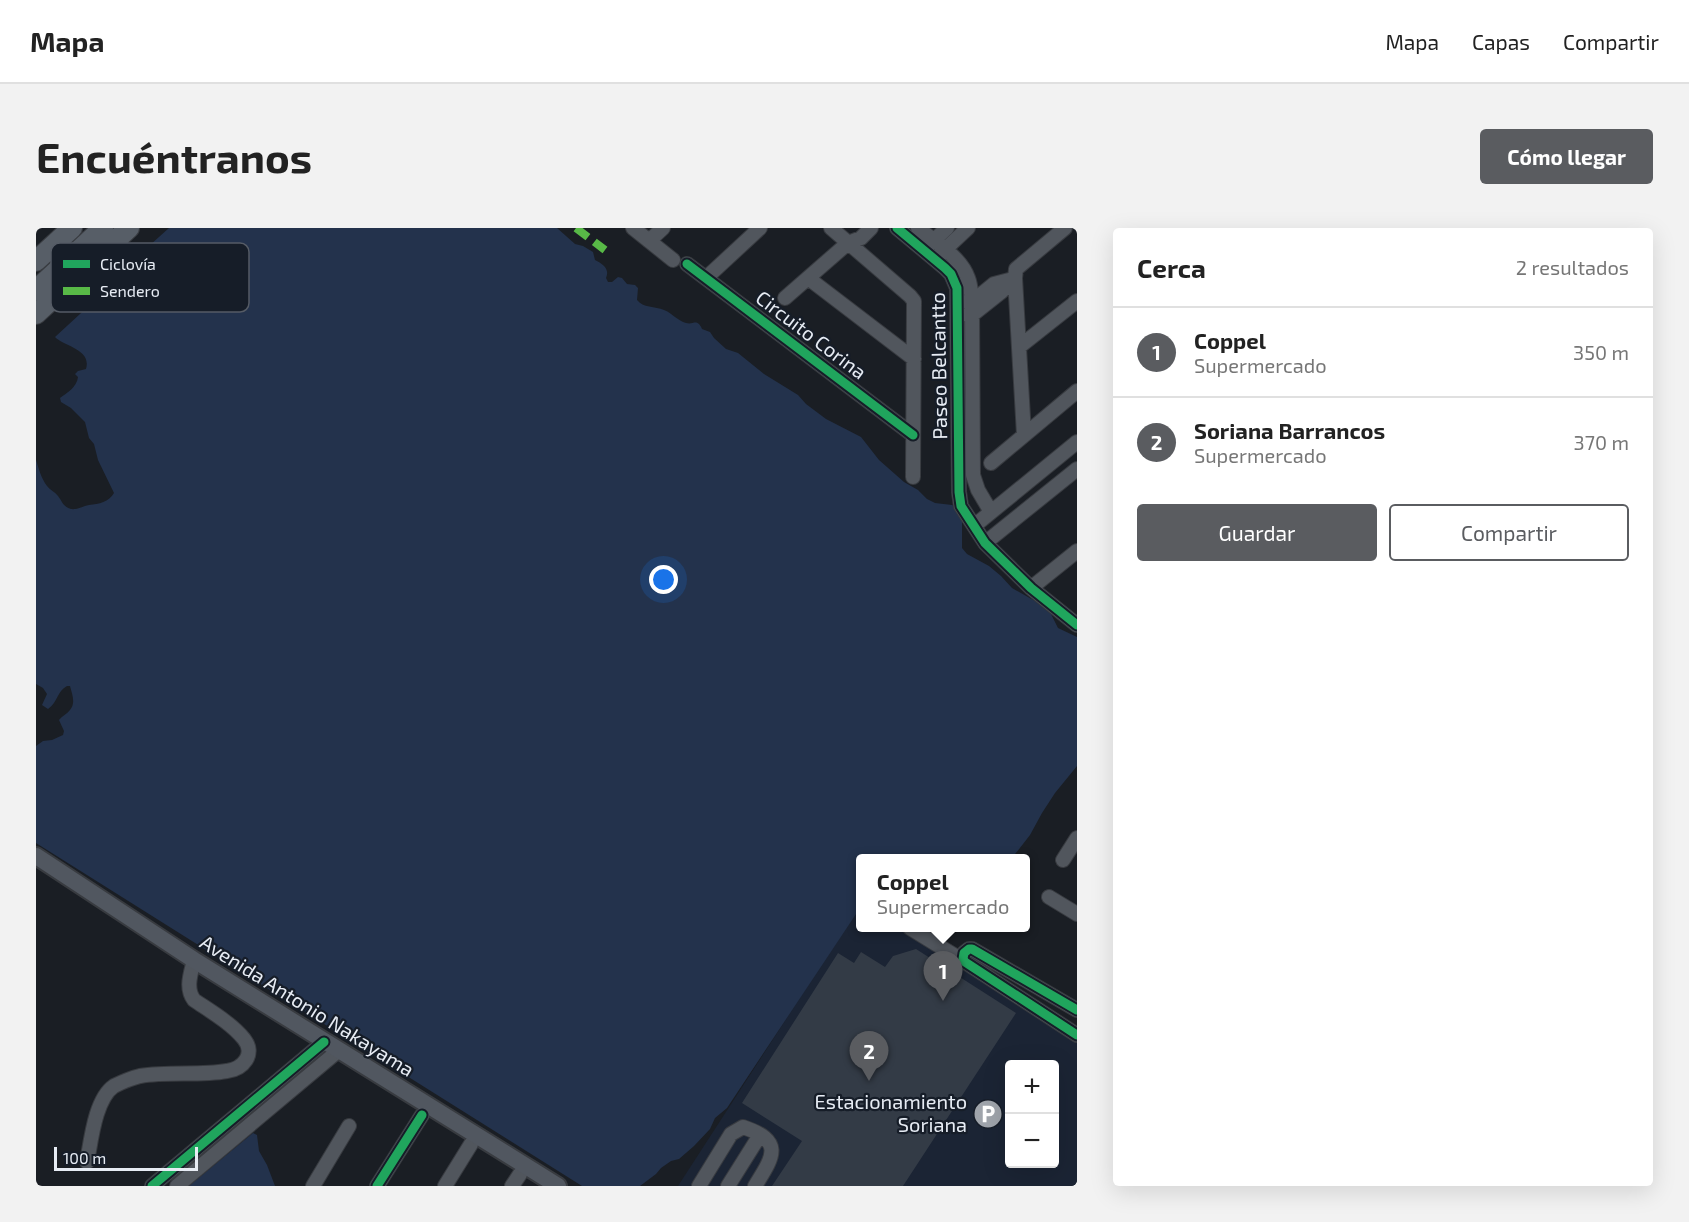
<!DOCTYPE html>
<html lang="es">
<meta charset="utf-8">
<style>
:root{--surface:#fff;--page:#f2f2f2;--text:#222;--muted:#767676;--line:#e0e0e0;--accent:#5a5c60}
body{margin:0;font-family:"Exo 2",sans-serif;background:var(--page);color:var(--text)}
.controls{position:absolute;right:18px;bottom:18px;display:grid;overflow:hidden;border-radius:6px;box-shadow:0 6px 24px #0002}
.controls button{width:54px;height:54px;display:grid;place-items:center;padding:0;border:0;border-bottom:2px solid var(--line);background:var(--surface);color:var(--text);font:30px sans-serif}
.scale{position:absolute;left:18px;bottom:15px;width:144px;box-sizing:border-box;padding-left:6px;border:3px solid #e7ecf4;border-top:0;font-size:16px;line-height:21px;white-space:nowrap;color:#e7ecf4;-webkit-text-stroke:4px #161d28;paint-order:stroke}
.you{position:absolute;left:628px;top:352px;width:21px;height:21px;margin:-15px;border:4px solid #fff;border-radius:50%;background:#1a73e8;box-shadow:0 0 0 9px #1a73e833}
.badge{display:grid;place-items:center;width:39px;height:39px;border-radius:50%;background:var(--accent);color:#fff;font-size:20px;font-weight:700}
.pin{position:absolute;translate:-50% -50px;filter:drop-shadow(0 2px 3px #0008)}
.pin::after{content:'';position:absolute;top:32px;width:21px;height:18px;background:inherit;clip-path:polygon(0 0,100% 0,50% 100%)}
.popup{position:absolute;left:820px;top:626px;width:174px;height:78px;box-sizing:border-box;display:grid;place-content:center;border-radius:6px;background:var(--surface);filter:drop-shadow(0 2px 4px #0005);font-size:20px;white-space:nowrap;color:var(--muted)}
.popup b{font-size:22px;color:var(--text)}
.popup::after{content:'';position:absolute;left:50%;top:100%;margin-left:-12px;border:12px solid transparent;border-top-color:var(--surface)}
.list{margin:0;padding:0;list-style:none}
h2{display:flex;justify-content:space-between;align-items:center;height:78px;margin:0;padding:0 24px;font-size:26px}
h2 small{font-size:20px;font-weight:400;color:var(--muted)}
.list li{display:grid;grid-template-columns:39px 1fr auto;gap:18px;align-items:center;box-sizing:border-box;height:90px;padding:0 24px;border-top:2px solid var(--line)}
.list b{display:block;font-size:22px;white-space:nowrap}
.list p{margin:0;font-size:20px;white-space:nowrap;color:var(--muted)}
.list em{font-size:20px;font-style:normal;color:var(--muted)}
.actions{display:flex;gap:12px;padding:18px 24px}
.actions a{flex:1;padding:14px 0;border:2px solid var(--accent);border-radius:6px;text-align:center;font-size:21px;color:var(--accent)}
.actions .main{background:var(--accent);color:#fff}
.map{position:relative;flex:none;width:1041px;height:958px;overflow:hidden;border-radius:6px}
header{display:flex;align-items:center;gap:36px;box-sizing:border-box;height:84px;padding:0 30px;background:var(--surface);border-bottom:2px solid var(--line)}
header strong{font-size:28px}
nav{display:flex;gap:33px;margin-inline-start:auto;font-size:21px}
.intro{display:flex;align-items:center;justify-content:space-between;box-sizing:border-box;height:144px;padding:0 36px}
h1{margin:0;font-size:42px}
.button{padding:15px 27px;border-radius:6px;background:var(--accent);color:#fff;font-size:21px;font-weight:700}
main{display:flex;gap:36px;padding:0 36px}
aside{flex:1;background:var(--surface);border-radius:6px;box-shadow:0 6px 24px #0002}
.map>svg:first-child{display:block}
</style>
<header>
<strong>Mapa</strong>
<nav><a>Mapa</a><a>Capas</a><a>Compartir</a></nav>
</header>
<div class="intro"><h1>Encuéntranos</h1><a class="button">Cómo llegar</a></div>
<main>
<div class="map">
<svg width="1041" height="958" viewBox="0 0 1041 958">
<rect width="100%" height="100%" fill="#1a1e24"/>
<path fill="#1b2434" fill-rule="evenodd" d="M824,677V700H874L1041,808V958H642ZM974,836H1018V936H974Z"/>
<path fill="#23324c" d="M133,0H521L539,16L547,18L557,24L559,32C567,36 574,41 570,50L572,54H576L582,49L586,50L591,56L599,57L602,60L601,72C607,80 619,78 628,82C636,85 642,93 650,95C658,97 661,90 666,101L674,104L678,110L690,121L702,125L728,146L762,167L770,176L790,191L825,209L843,232L868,254L882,262L891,271L899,275L916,277L923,281L926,288V320L931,326L953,338L965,348L976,360L999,373L1015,386L1022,400L1041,409V538L1019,565L1006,585L994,607L976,630H824V680L691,880L679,890L674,901L658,918L643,931L635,933L625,940L620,946L604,958H546L0,615V518L7,513L16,512L27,507L28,503L23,492C26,488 31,486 34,482C40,475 36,466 34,458H31C21,463 22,474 12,481L6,477L11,466L7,460L0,456V232C3,241 5,250 11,258C14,262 19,264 22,268C26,273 27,279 35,281C41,282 47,278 53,277C63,276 73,274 78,265L62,232L58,216L53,210L49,194L35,180L25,174L24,170C31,165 41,159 42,149L39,146L42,143L50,141C56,121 27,118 19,109L57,74L71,64L81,50L93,40L104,26Z
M217,905L221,907L223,923L231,937L239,958H153Z"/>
<path fill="#333b46" d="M880,721L980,785L867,958H736L766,913L706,875L802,725L818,735L825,724L849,739L857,728Z"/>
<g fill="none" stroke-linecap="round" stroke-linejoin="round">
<g stroke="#383b40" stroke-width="16">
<path id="minor" d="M597,0L637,32
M795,0L874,68L878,73L877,249
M861,0L909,40L915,46L921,60L923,264L925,278L949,315L995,360L1041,397
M882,0C899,14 925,29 932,50C935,57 935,66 936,74L937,247L942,262L955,284
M613,13L627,0
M891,19L911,0
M903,27L932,0
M651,36L877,207
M670,50L724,0
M772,50L878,131
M749,70L812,15L825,10L835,0
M931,74H936L958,56L977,51
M932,87H936L965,64L979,50
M983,119L1041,73
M988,207L979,50L980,41L1029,0
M955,235L1041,163
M938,298L1041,214
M949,315L1041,241
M995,360L1041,323
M1027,632L1041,610
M1013,669L1041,686
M874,700L929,734
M1041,782L936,721H933L928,725L927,731L929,734L1041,807
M51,934C55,913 59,871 78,858C86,854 96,850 104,848C133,843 163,848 191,843C207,841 220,826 208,811C195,795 174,783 158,772C149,760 155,745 158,732
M116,958L288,814
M141,958L302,823
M277,958L313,898
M341,958L386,887
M409,958L435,916
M476,958L484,946
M663,958L695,906L707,899C749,913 737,929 719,958
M692,958L724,907"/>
</g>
<g stroke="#383b40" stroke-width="20">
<path id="major" d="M0,628L158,732L522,958"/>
</g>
<g stroke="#383b40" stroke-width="22">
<path id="highway" d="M0,33L36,0
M0,62L67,0
M0,86L93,0"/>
</g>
<use href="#minor" stroke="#51565d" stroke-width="14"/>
<use href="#major" stroke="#515760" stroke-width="16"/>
<use href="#highway" stroke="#575e67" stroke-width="20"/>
<path stroke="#58b947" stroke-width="8" stroke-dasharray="15 8" stroke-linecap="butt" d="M540,0L569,22"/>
<g stroke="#161d28" stroke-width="13">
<path id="cycleway" d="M861,0L909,40L915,46L921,60L923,264L925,278L949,315L995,360L1041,397
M651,36L877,207
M1041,782L936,721H933L928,725L927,731L929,734L1041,807
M116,958L288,814
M341,958L386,887"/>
</g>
<use href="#cycleway" stroke="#20a55d" stroke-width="9"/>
</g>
<defs>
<g id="parking-disc" transform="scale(1.5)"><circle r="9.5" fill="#9fa4ab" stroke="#161d28"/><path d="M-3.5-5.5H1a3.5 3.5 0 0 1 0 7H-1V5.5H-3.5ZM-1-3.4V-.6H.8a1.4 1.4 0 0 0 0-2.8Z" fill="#fff"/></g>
</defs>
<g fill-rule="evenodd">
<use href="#parking-disc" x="952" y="886"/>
</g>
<g text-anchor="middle" stroke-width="4.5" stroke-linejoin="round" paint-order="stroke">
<g font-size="20" fill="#e7ecf4" stroke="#161d28">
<text transform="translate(775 107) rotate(37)" y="7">Circuito Corina</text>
<text transform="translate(903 138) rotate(-91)" y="7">Paseo Belcantto</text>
<text transform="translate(271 778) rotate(32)" y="7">Avenida Antonio Nakayama</text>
</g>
<g font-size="20" fill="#e7ecf4" stroke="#161d28" text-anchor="end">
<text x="931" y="881">Estacionamiento<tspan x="931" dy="23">Soriana</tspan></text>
</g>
</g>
<rect x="15" y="15" width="198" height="69" rx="9" fill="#161d28" stroke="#555b65" stroke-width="1.5"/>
<rect x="27" y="32" width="27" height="8" fill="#20a55d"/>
<rect x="27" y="59" width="27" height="8" fill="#58b947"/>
<g font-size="16" fill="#e7ecf4">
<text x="64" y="42">Ciclovía</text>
<text x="64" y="69">Sendero</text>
</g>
</svg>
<div class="controls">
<button>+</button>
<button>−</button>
</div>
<div class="scale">100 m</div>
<div class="you"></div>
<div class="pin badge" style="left:907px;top:773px">1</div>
<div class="popup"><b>Coppel</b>Supermercado</div>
<div class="pin badge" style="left:833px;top:853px">2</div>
</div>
<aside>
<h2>Cerca<small>2 resultados</small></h2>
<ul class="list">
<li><span class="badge">1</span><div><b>Coppel</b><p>Supermercado</p></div><em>350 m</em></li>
<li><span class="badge">2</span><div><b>Soriana Barrancos</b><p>Supermercado</p></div><em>370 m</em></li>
</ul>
<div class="actions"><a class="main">Guardar</a><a>Compartir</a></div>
</aside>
</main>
